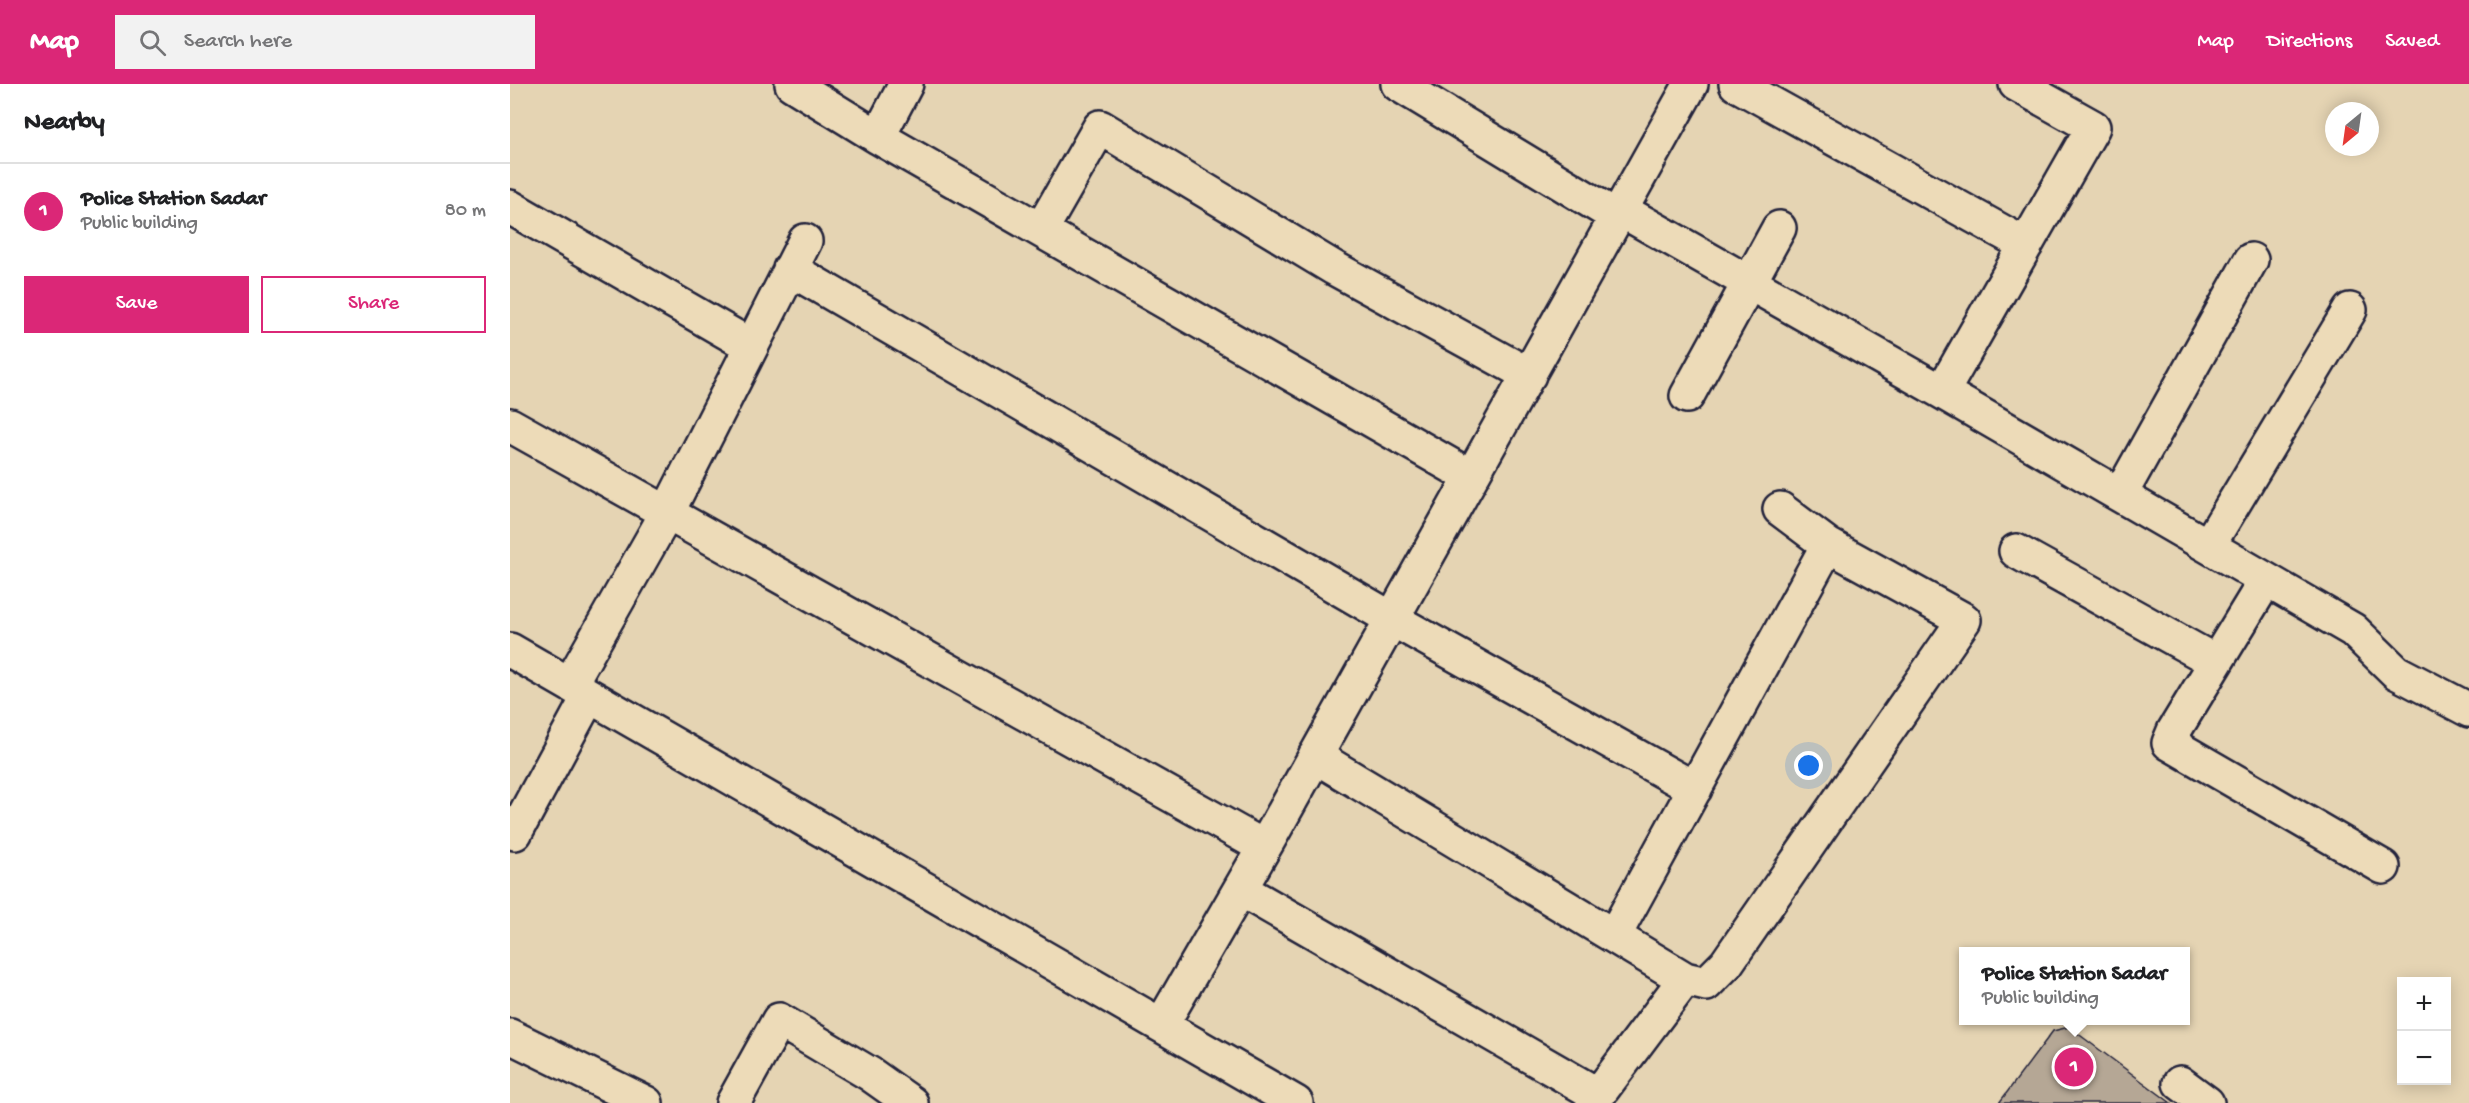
<!DOCTYPE html>
<meta charset="utf-8">
<style>
:root{--surface:#fff;--page:#f2f2f2;--text:#202124;--muted:#757577;--line:#e0e0e0;--accent:#db2777}
body{margin:0;font-family:"Gochi Hand",sans-serif;background:var(--page);color:var(--text)}
.controls{position:absolute;right:18px;bottom:18px;display:grid;overflow:hidden;border-radius:0px;box-shadow:0 3px 15px #0003}
.controls button{width:54px;height:54px;display:grid;place-items:center;padding:0;border:0;border-bottom:2px solid var(--line);background:var(--surface);color:var(--text);font:30px sans-serif}
.compass{position:absolute;left:1815px;top:18px;width:54px;height:54px;border-radius:50%;background:var(--surface);box-shadow:0 3px 15px #0003;rotate:209deg}
.you{position:absolute;left:1299px;top:682px;width:21px;height:21px;margin:-15px;border:4px solid #fff;border-radius:50%;background:#1a73e8;box-shadow:0 0 0 9px #1a73e833}
.badge{display:grid;place-items:center;width:39px;height:39px;border-radius:50%;background:var(--accent);color:#fff;font-size:20px;font-weight:700}
.pin{position:absolute;translate:-50% -50%;border:3px solid #fff;box-shadow:0 2px 6px #0006}
.popup{position:absolute;left:1449px;top:863px;width:231px;height:78px;box-sizing:border-box;display:grid;place-content:center;border-radius:0px;background:var(--surface);filter:drop-shadow(0 2px 4px #0005);font-size:20px;white-space:nowrap;color:var(--muted)}
.popup b{font-size:22px;color:var(--text)}
.popup::after{content:'';position:absolute;left:50%;top:100%;margin-left:-12px;border:12px solid transparent;border-top-color:var(--surface)}
.list{margin:0;padding:0;list-style:none}
h2{display:flex;justify-content:space-between;align-items:center;height:78px;margin:0;padding:0 24px;font-size:26px}
h2 small{font-size:20px;font-weight:400;color:var(--muted)}
.list li{display:grid;grid-template-columns:39px 1fr auto;gap:18px;align-items:center;box-sizing:border-box;height:96px;padding:0 24px;border-top:2px solid var(--line)}
.list b{display:block;font-size:22px;white-space:nowrap}
.list p{margin:0;font-size:20px;white-space:nowrap;color:var(--muted)}
.list em{font-size:20px;font-style:normal;color:var(--muted)}
.actions{display:flex;gap:12px;padding:18px 24px}
.actions a{flex:1;padding:14px 0;border:2px solid var(--accent);border-radius:0px;text-align:center;font-size:21px;color:var(--accent)}
.actions .main{background:var(--accent);color:#fff}
.icon{flex:none;width:33px;height:33px;fill:none;stroke:currentColor;stroke-width:2;stroke-linecap:round;stroke-linejoin:round}
.map{position:relative;flex:none;width:1959px;height:1019px;overflow:hidden}
header{display:flex;align-items:center;gap:36px;box-sizing:border-box;height:84px;padding:0 30px;background:var(--accent);color:#fff}
header strong{font-size:28px}
nav{display:flex;gap:33px;margin-inline-start:auto;font-size:21px}
.search{width:420px;height:54px;background:var(--page);display:flex;align-items:center;gap:15px;box-sizing:border-box;padding:0 21px;border-radius:0px;color:var(--muted);font-size:22px}
main{display:flex}
aside{flex:1;background:var(--surface)}
.map>svg:first-child{display:block}
</style>
<header>
<strong>Map</strong>
<div class="search"><svg class="icon" aria-label="search" viewBox="0 0 24 24"><circle cx="10" cy="10" r="6"/><path d="M15 15l6 6"/></svg>Search here</div>
<nav><a>Map</a><a>Directions</a><a>Saved</a></nav>
</header>
<main>
<aside>
<h2>Nearby<small></small></h2>
<ul class="list">
<li><span class="badge">1</span><div><b>Police Station Sadar</b><p>Public building</p></div><em>80 m</em></li>
</ul>
<div class="actions"><a class="main">Save</a><a>Share</a></div>
</aside>
<div class="map">
<svg width="1959" height="1019" viewBox="0 0 1959 1019">
<rect width="100%" height="100%" fill="#e5d4b3"/>
<filter id="ink" filterUnits="userSpaceOnUse"><feTurbulence type="fractalNoise" baseFrequency=".0167" numOctaves="2"/><feDisplacementMap in="SourceGraphic" scale="12" xChannelSelector="R" yChannelSelector="G"/><feConvolveMatrix kernelMatrix="1 2 1 2 8 2 1 2 1" color-interpolation-filters="sRGB"/></filter>
<g filter="url(#ink)">
<path fill="#b5a795" stroke="#22223b" stroke-width="1.5" d="M1559,943L1661,1019H1489L1543,947Z"/>
<g fill="none" stroke-linecap="round" stroke-linejoin="round">
<g stroke="#22223b" stroke-width="38">
<path id="minor" d="M282,0L368,53L961,393
M888,0L1107,133
M1226,0L1516,161
M368,53L396,0
M0,123L241,262
M1111,126L1432,308L1843,546L1886,588L1959,626
M531,146L590,43L824,184L1019,291
M280,185L882,535L1185,705
M1432,308L1583,43L1506,0
M1177,312L1269,144
M0,341L754,763
M1610,411L1741,176
M1698,462L1840,226
M1506,467L1706,578
M1756,496L1664,647L1659,659L1873,783
M0,566L786,1019
M60,600L157,429L295,157
M805,672L1175,895L1196,900L1216,880L1454,536L1318,461L1270,425
M5,749L79,612
M730,805L1088,1011
M1104,852L1318,461
M652,940L759,755L1181,0
M0,952L136,1019
M1670,999L1697,1019
M223,1019L269,936L360,990L401,1019
M1082,1019L1175,895"/>
</g>
<use href="#minor" stroke="#eddbb8" stroke-width="33"/>
</g>
</g>
</svg>
<div class="controls">
<button>+</button>
<button>−</button>
</div>
<svg class="compass" viewBox="-18 -18 36 36"><path d="M0-13l5 13h-10z" fill="#e53935"/><path d="M0 13l5-13h-10z" fill="#757577"/></svg>
<div class="you"></div>
<div class="pin badge" style="left:1564px;top:983px">1</div>
<div class="popup"><b>Police Station Sadar</b>Public building</div>
</div>
</main>
